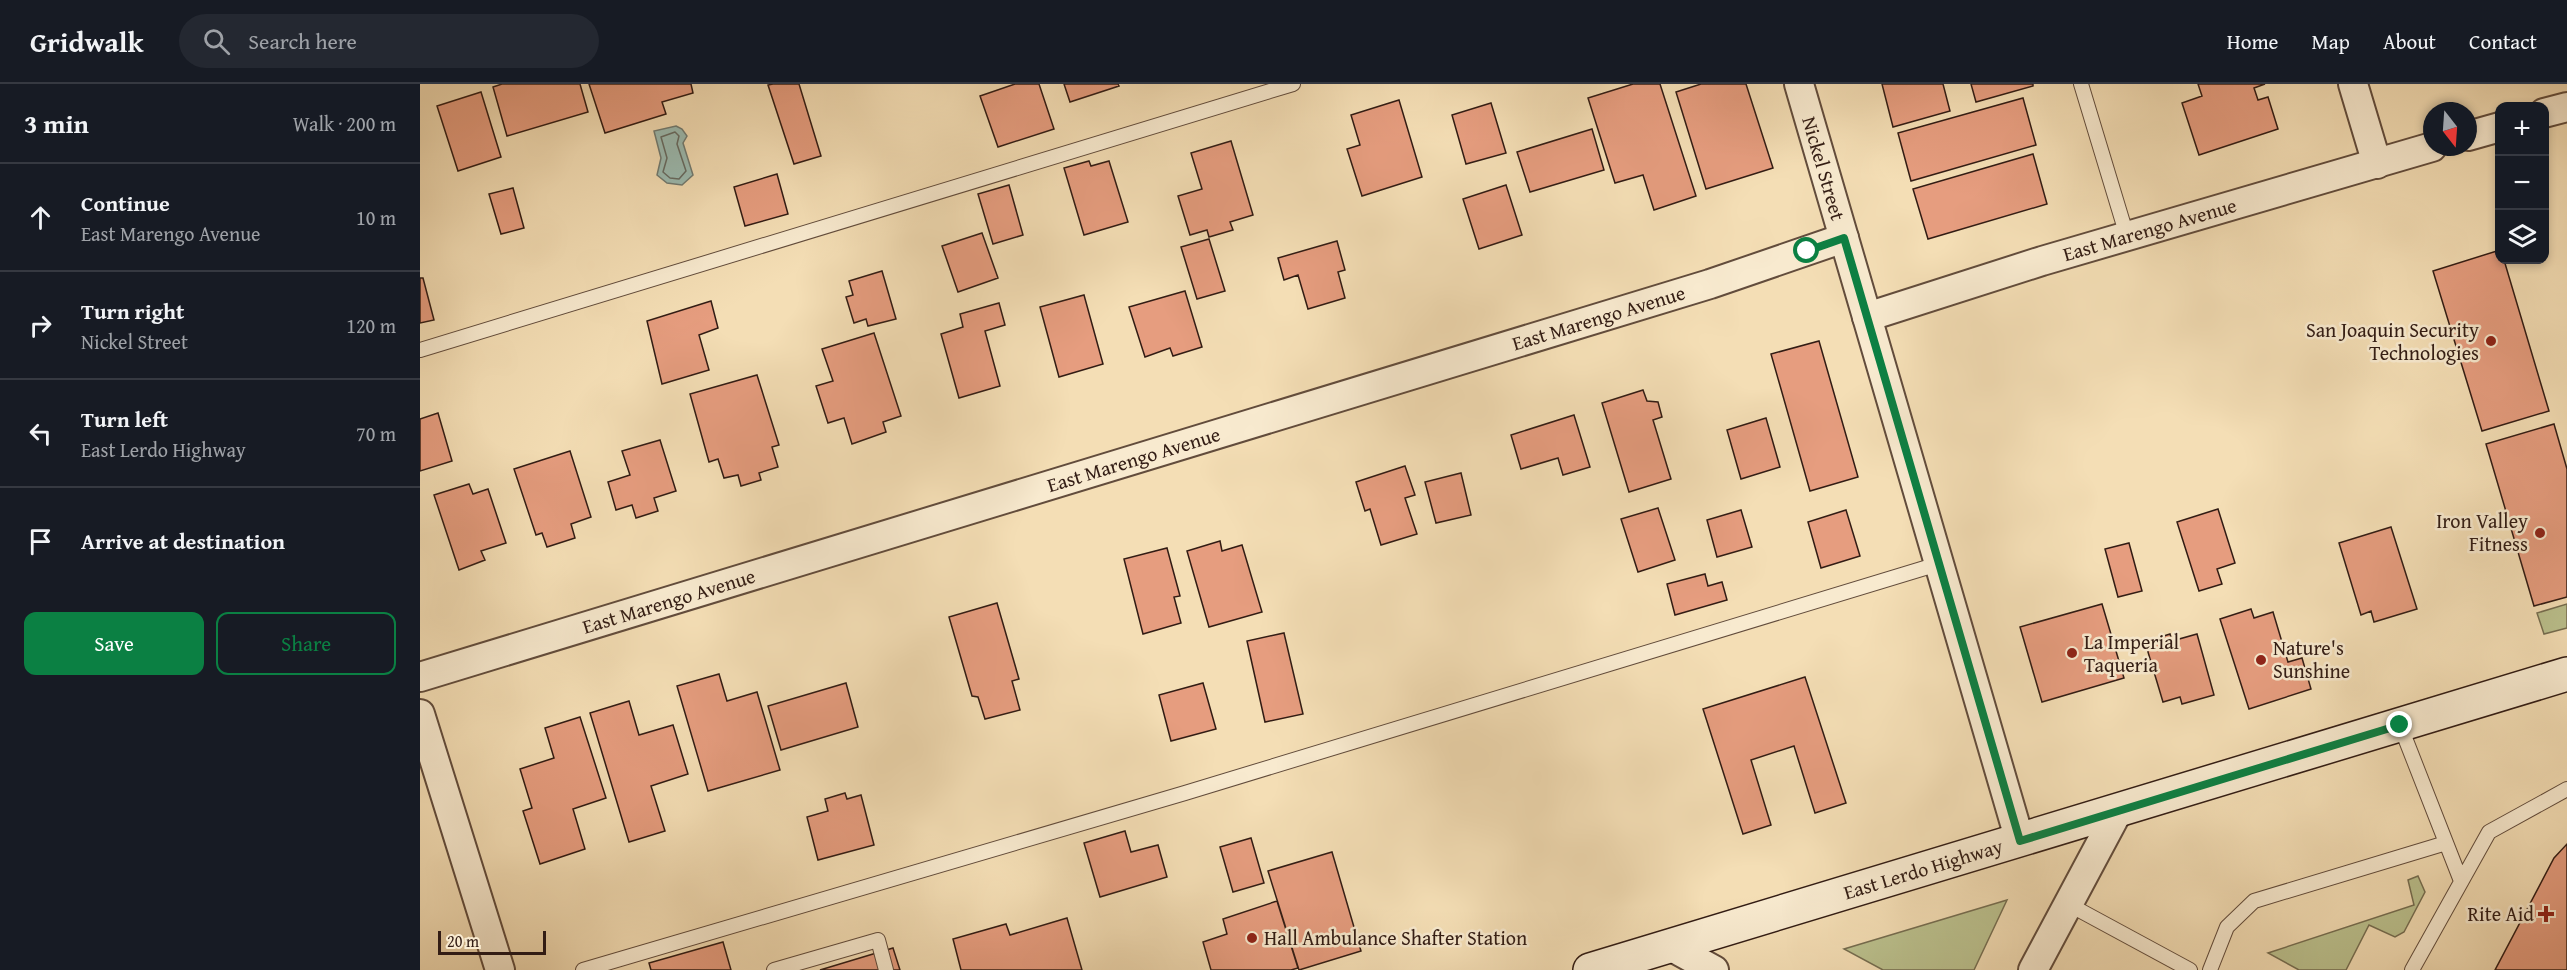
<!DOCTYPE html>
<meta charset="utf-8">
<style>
:root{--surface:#171b24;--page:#242831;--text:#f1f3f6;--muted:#9ea1a6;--line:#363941;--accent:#0b8043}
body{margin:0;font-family:"Gentium Book Plus",serif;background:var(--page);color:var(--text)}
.controls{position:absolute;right:18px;top:18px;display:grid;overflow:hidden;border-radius:12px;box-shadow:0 3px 9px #0003}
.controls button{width:54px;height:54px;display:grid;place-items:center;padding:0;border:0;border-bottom:2px solid var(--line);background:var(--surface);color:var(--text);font:30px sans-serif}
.compass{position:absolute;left:2003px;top:18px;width:54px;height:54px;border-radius:50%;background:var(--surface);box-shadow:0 3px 9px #0003;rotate:163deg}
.scale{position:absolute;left:18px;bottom:15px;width:108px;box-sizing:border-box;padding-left:6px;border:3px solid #321c14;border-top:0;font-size:16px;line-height:21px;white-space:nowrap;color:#321c14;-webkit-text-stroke:4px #f8eacf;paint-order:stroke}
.stop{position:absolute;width:18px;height:18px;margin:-14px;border:4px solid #0b8043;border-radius:50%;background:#fff}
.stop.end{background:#0b8043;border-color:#fff;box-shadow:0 2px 6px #0008}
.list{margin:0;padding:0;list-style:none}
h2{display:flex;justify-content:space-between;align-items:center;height:78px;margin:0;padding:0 24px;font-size:26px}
h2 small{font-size:20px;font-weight:400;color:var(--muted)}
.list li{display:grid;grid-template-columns:39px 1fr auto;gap:18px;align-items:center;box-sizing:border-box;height:108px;padding:0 24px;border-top:2px solid var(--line)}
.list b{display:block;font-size:22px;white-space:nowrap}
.list p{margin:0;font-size:20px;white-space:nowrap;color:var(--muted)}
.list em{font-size:20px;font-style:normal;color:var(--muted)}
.actions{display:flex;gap:12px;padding:18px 24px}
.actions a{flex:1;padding:14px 0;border:2px solid var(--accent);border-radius:12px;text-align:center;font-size:21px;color:var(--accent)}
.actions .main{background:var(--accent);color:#fff}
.icon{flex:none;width:33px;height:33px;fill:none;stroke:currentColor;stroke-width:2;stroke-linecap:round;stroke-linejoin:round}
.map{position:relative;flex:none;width:2147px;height:886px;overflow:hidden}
header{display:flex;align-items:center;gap:36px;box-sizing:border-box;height:84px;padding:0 30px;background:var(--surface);border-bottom:2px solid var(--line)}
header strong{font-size:28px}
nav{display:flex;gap:33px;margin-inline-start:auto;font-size:21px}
.search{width:420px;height:54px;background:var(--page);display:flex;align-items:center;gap:15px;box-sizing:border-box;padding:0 21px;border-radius:33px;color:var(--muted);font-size:22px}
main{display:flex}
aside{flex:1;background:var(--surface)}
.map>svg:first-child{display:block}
</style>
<header>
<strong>Gridwalk</strong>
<div class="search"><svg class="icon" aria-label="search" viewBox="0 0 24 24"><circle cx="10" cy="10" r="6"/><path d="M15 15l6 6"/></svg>Search here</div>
<nav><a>Home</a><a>Map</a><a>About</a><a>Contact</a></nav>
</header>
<main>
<aside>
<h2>3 min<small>Walk · 200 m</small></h2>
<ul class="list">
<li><svg class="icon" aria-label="ahead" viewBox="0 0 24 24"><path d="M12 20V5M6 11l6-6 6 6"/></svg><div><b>Continue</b><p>East Marengo Avenue</p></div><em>10 m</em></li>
<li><svg class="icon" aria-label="right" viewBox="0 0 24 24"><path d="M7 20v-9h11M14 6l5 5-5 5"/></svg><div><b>Turn right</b><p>Nickel Street</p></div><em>120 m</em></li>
<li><svg class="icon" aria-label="left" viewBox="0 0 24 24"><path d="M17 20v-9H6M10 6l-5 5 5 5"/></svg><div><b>Turn left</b><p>East Lerdo Highway</p></div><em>70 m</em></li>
<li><svg class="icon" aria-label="arrive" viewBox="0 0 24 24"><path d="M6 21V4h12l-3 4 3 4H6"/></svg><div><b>Arrive at destination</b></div></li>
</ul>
<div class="actions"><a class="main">Save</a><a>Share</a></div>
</aside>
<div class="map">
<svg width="2147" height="886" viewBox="0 0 2147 886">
<rect width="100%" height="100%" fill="#f4deb5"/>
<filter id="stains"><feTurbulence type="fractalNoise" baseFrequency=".00333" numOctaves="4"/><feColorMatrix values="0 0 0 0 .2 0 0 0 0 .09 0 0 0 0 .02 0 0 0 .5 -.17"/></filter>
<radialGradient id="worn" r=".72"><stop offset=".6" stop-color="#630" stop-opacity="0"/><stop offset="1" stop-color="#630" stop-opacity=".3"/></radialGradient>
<path fill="#bbc18e" stroke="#766e51" stroke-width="1.5" d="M2147,520V544L2124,550L2117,529Z
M1998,792L2005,808L1984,848L1975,853L1949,841L1926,886H1879L1848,869L1994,821L1988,796Z
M1587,816L1554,886H1463L1424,865Z"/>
<path fill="#9cbcb2" stroke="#727c73" stroke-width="1.5" d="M256,42L262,45L267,52L263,59L273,91L262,101L247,99L237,91L241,74L234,47Z"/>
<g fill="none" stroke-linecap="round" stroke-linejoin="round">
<path stroke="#676c63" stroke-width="1.5" d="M255,48L259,52L257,60L266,87L259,95L250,94L243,88L247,74L241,53Z"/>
</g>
<path fill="#e69d7f" stroke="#321c14" stroke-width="1.5" d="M82,0H160L168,28L87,52L73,3Z
M169,0H271L273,9L242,18L246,30L185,49Z
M353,0H379L401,72L374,80L348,1Z
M595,0H619L634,45L578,63L560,12Z
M644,0H698L699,2L650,18Z
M1213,0H1240L1276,112L1234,126L1223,91L1195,99L1168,14Z
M1281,0H1326L1353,84L1286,105L1256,8Z
M1462,0H1523L1530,27L1473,43Z
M1551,0H1613V2L1556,18Z
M1778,0H1845L1834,4L1838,16L1848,13L1858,45L1779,71L1762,19L1782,12Z
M61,8L81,73L38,87L17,22Z
M1603,14L1616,61L1491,97L1478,49Z
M979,16L1002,93L942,112L927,65L940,61L931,31Z
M1071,19L1086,69L1046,80L1032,31Z
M1172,45L1184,86L1110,108L1097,68Z
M811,57L833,131L810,138L813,146L789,153L787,146L770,151L758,112L782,105L771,69Z
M1613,70L1627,120L1508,155L1493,105Z
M669,77L671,82L689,77L708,138L664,151L644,84Z
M357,90L368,130L325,142L314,103Z
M589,101L603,151L573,160L558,110Z
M1086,101L1102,151L1059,165L1043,115Z
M93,104L104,144L81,150L69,110Z
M562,149L578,194L538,208L522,162Z
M789,155L805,207L777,215L761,163Z
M917,157L925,186L918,188L925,214L888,225L878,191L864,196L858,174Z
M2080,166V176H2084L2129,327L2062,347L2013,187Z
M462,187L476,235L448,242L446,235L434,239L426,213L433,211L429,197Z
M0,194H3L14,236L0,239Z
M765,207L782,263L753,272L750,264L725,273L709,223Z
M664,211L683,280L639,293L620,223Z
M291,217L298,244L279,251L289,286L242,300L227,237Z
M579,219L585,241L565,247L580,302L539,314L521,250L543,243L540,230Z
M454,249L481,332L463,338L466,348L432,360L424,334L408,339L396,302L413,297L402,265Z
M1399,257L1438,393L1390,407L1351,270Z
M337,291L359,361L352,363L358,383L339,389L341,396L321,402L318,391L304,394L298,375L289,378L270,310Z
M1223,306L1227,317L1238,318L1242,333L1233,336L1251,395L1209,408L1182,319Z
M18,329L32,377L0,387V335Z
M1154,331L1170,383L1143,391L1138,374L1101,385L1091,351Z
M1346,334L1360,383L1321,395L1307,346Z
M2134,340L2147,385V513L2114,522L2066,360Z
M240,356L256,407L234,414L238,427L216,434L212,421L196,426L188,398L210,391L202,367Z
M150,367L171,433L151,440L155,454L127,463L122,449L116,451L94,385Z
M985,382L995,411L985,414L997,450L961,461L950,425L945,427L936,398Z
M1041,389L1051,431L1016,439L1005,398Z
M49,400L53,410L68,405L86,459L61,467L65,476L39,486L14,411Z
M1238,424L1255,476L1218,488L1201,435Z
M1798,425L1815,479L1797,485L1802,500L1779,507L1757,438Z
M1321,426L1332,463L1297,473L1287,436Z
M1426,426L1440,472L1401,484L1388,438Z
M1971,443L1997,525L1954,538L1951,527L1941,531L1919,459Z
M800,457L802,467L822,461L842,528L789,543L767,467Z
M1709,459L1722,507L1698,513L1685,465Z
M747,464L760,512L754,513L761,539L723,550L704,475Z
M1285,490L1288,502L1302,498L1307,516L1255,531L1247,500Z
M577,519L599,595L592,597L600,626L565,635L558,613L552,612L529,533Z
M1682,520L1704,594L1622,618L1600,543Z
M1831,525L1834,534L1853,528L1868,578L1882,574L1891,605L1829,625L1800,535Z
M864,549L883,630L845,638L827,557Z
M1750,550L1752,557L1777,550L1794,611L1762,620L1760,613L1743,618L1725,558Z
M299,590L307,617L337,608L360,686L288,707L257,602Z
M1385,593L1426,719L1395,729L1374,662L1331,676L1351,741L1323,750L1283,625Z
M426,599L438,643L361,666L348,622Z
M783,599L796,645L751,657L739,611Z
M209,617L219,651L253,641L268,690L231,702L245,747L209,758L170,629Z
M160,633L186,714L153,725L165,765L120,780L103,727L112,724L100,685L134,674L125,644Z
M425,709L427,715L441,711L454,761L398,776L387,733L408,727L405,715Z
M705,747L711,768L738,761L747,793L680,813L664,759Z
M831,754L844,799L813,808L800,763Z
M2147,760V886H2075L2134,774Z
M912,768L941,867L879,886L848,787Z
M857,817L878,884L871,886H791L783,858L807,850L803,835Z
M647,834L662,886H541L533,855L586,840L590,851Z
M303,858L311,886H231L229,879Z
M473,864L480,886H400Z"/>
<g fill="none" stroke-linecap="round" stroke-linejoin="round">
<g stroke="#624c3c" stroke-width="16">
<path id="lane" d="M1661,0L1707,152
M0,266L873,0
M1980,641L2041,797
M1648,820L1770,886
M163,886L765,709L1518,480
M354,886L458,856L466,886
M1790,886L1807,843L1834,817L2026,759
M1992,886L2069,748L2147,705"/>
</g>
<g stroke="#624c3c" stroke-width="32">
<g id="street">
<path id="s1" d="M1379,0L1600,757"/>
<path d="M1933,0L1957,80"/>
<path d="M2124,29L2147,23"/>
<path d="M2048,52L2080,43"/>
<path id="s2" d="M1447,233L1622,177L2012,63"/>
<path id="s3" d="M0,593L1290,200L1424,154"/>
<path d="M0,630L80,886"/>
<path d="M1250,862L1294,886"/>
<path d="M1613,886L1698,727"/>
</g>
</g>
<g stroke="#321c14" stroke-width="36">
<g id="secondary">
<path id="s4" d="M1170,886L2147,590"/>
</g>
</g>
<use href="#lane" stroke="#f8eacf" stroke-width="14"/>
<use href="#street" stroke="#f8eacf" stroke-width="28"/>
<use href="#secondary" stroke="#f8eacf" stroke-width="33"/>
</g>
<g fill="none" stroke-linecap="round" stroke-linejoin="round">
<path stroke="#0b8043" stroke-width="8" d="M1387,167L1424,154L1600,757L1980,641"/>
</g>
<g fill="#8f2418" stroke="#f8eacf" stroke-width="2">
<circle cx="2071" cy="257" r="6"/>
<circle cx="2120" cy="449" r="6"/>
<circle cx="1652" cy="569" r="6"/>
<circle cx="1841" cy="576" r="6"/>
<path d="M2123 821h6v6h6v6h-6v6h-6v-6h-6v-6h6z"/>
<circle cx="832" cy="854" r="6"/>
</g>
<g text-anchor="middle" stroke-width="5" stroke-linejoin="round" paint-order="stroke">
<g font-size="20" fill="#321c14" stroke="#f8eacf">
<text dy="7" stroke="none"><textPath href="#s1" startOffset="88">Nickel Street</textPath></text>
<text dy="7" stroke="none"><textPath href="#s2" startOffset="296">East Marengo Avenue</textPath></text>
<text dy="7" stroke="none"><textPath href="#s3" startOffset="1232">East Marengo Avenue</textPath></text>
<text dy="7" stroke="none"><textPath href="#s3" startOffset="746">East Marengo Avenue</textPath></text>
<text dy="7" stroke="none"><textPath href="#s3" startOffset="260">East Marengo Avenue</textPath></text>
<text dy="7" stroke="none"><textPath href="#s4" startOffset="348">East Lerdo Highway</textPath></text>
</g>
<g font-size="20" fill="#321c14" stroke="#f8eacf" text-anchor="end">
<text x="2059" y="253">San Joaquin Security<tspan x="2059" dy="23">Technologies</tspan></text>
<text x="2108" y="444">Iron Valley<tspan x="2108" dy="23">Fitness</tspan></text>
<text x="1664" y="565" text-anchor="start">La Imperial<tspan x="1664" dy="23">Taqueria</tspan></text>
<text x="1853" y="571" text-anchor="start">Nature's<tspan x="1853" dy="23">Sunshine</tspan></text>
<text x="2114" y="837">Rite Aid</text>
<text x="844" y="861" text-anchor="start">Hall Ambulance Shafter Station</text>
</g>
</g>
<rect width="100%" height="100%" filter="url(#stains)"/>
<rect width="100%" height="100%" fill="url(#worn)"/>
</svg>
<div class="controls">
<button>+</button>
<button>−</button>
<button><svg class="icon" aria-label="layers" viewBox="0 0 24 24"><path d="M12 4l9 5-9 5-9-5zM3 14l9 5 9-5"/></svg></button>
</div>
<svg class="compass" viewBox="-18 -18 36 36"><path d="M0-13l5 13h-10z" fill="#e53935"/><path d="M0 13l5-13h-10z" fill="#9ea1a6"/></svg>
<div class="scale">20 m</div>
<div class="stop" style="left:1387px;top:167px"></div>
<div class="stop end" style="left:1980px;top:641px"></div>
</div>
</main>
